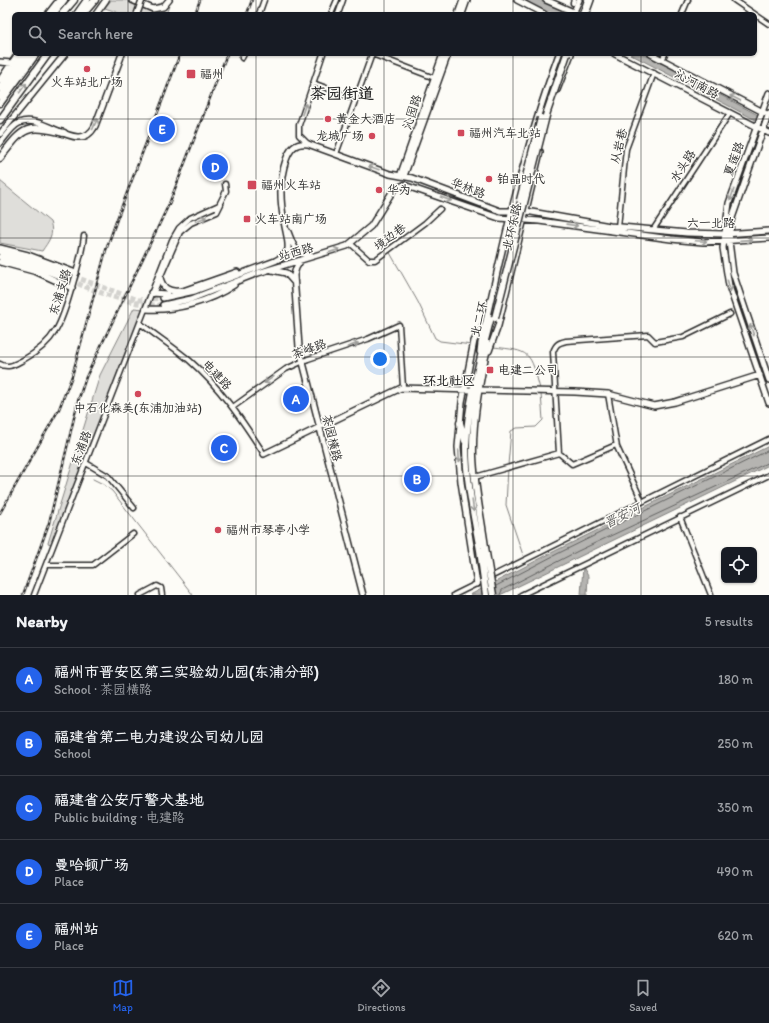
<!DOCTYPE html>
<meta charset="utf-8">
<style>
:root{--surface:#171b24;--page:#20242c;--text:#f1f3f6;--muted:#9ea1a6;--line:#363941;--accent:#2563eb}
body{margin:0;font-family:Itim,"LXGW WenKai TC",sans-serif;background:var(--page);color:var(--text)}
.controls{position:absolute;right:12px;bottom:12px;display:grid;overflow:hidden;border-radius:6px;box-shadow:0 1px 3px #0004}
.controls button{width:36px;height:36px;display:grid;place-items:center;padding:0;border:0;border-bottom:1px solid var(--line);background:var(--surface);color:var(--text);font:20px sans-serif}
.you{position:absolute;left:380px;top:359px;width:14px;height:14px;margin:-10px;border:3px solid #fff;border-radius:50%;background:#1a73e8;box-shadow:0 0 0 6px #1a73e833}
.badge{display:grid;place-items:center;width:26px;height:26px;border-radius:50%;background:var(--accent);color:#fff;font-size:13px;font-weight:700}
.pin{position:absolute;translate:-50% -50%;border:2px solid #fff;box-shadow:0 1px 4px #0006}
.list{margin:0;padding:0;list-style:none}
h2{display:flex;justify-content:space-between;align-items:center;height:52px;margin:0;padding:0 16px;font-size:17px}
h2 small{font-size:13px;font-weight:400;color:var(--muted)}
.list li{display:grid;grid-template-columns:26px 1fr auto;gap:12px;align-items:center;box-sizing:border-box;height:64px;padding:0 16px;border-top:1px solid var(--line)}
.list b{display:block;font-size:15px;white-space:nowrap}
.list p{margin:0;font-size:13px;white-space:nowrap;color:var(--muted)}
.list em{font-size:13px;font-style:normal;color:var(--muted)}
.icon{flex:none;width:22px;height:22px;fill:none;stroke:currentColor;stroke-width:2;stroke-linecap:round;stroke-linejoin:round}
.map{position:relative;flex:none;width:769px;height:595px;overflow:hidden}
.search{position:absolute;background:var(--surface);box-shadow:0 1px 3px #0004;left:12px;right:12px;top:12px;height:44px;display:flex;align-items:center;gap:10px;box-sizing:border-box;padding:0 14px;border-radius:6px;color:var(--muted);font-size:15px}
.sheet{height:372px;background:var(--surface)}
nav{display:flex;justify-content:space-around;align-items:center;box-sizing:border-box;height:56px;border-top:1px solid var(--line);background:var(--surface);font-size:11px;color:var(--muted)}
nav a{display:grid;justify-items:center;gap:2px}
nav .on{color:var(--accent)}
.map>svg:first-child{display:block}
</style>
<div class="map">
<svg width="769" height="595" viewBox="0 0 769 595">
<rect width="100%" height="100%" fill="#fdfcf7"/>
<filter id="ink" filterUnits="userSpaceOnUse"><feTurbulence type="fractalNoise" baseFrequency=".025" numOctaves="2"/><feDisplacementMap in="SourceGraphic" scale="8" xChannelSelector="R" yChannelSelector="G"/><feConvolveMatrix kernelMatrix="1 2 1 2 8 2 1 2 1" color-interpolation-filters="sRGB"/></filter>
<g filter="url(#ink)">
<path fill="#dfdeda" stroke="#858482" d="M111,0H128L158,12L169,6L166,14H122L105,8Z
M0,181L50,222C55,234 48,242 42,251L0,243Z
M134,308L144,309L117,374L53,545L48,543L100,375Z"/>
<path fill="#b5b4b1" stroke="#7e7d7b" d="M525,0H538L551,6L549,12Z
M630,54H644L769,121V127Z
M769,446V465L500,595H470L555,551Z
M583,567L588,576L587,595H581Z"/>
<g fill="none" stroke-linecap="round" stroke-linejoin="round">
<path stroke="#626261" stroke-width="1" d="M496,586L557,554L769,450
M500,595L502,590L578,551L769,462"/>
<path stroke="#7e7d7b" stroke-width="1" d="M383,240L387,248
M389,251L418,302L435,338L440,341L472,345
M493,347C531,351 530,351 540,389
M508,465L511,431L517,428L536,427L543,420L541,394
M508,468L506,505L524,558
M93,479L103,484L112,491L193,595"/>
<path stroke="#b5b4b1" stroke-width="6" d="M531,0L560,14"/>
<path stroke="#d3d2ce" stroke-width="5" stroke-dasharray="5 2.5" stroke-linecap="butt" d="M67,274L138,300L163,298
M64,278C96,291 129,306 163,305"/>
<g stroke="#2b2b2b" stroke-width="7">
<path id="minor" d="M734,0L769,24
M573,3L574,0
M259,14L264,0
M331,14L337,0
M338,14L343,0
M682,14L688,0
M372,54L437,79
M242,58L244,54
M662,60L665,54
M313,83L356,99
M308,144L299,135V125L323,54
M336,154L372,54
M618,227L626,149L654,73
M653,230L730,113
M351,244L369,260H375L425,223L440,209
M153,294L180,232L191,223L217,212L221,204
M140,323C156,336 174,347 189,360C220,387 242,420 264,454
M0,364C8,369 15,364 23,360C56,342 62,322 72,287C77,270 82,254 84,236
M608,394L617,447L642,501
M233,407L286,369L308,359L368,339L399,325L403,387
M616,445L572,464L559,453L553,352C556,344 558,343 566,341L648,335L655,342L683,337L730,314
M86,463L108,476L134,508
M475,477L559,453
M680,517L711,595
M46,565H93L133,534
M34,595L172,240L179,228L190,218L219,205L226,191L225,184
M140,595L157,586L161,588L162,595
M454,595L769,439
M521,595L769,475"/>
</g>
<g stroke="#2b2b2b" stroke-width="8">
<path id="major" d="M132,0L153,9L163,7L169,0
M517,0L544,14
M546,0L578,14
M587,11L591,0
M48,14L59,0
M96,14L106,0
M458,14L463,0
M462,14L467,0
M573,14L579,0
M615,54L769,133
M651,54L765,113
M0,62L12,63
M0,80L18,54
M557,90L571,54
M769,93L729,203L723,248L729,286L769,403
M769,113L731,221L729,241L733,273L769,380
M0,134L65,54
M0,143C6,136 11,127 19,123C44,112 79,157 95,126L122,54
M400,176L443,54
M404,176L448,54
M288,232C294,247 295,255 312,256
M0,248L28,255L76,273
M0,252L29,260L67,274
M0,257L34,266L64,278
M301,260L296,268L294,275L299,347L363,595
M0,262L37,272L72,288
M272,270L286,273L294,282
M160,278C163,288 168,292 179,291
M151,293L167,294
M177,293L237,272
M163,298L195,291L275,261C279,259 287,255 288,249C289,241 285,229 284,221C280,201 279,180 286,160C290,149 295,142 308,144L390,174L412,178L500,211H526L610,226L687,233L724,234L769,231
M163,305L191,299L258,273L347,246L371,226L394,189L404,185L499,218L539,221L671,239L703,242L769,238
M146,309C175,311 209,302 234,285
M489,351L498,326L540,152
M480,352L481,343C503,245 524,148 559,54
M479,390L575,392L608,394L654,406L675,402L760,375
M264,454L401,388L473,390
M477,584L461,482L458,447L462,402L474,341L482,328"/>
</g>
<g stroke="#2b2b2b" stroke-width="9">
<path id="highway" d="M53,14L64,0
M62,14L74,0
M77,14L87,0
M83,14L95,0
M583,14L588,0
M0,88L24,54
M0,96L30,54
M0,103L36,54
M0,120L48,54
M0,158C24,127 25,124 64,133
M460,423L465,441
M485,547C481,517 474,486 473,456C472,418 479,381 488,344
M480,550C474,516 466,480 466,446C468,402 480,360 491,317"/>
</g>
<use href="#minor" stroke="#fdfcf7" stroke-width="4"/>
<use href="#major" stroke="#fdfcf7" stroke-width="5"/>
<use href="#highway" stroke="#fdfcf7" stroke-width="6"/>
<g stroke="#2b2b2b" stroke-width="2.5">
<path id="rail" d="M195,14L200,0
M247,14L252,0
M0,513L59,409L72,376L106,250L117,219L180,54
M23,595L49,523L78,401L86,377L169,204L227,54"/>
</g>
<use href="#rail" stroke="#fdfcf7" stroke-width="1" stroke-dasharray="3" stroke-linecap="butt"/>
<g stroke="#2b2b2b" stroke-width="8" stroke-linecap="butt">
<path id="major-bridge" d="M137,14L142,0"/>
</g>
<g stroke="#2b2b2b" stroke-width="9" stroke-linecap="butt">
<path id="highway-bridge" d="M520,200L541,118
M495,318L547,112L567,54
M485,547L493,595
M480,550L486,595"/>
</g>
<use href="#major-bridge" stroke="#fdfcf7" stroke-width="5"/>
<use href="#highway-bridge" stroke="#fdfcf7" stroke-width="6"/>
</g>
<defs><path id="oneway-shaft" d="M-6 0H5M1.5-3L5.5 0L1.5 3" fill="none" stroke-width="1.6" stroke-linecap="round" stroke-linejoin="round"/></defs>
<g stroke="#9e9e9b">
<use href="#oneway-shaft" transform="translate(23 88) rotate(-54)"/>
<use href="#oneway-shaft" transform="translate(735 98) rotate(-153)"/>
<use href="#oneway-shaft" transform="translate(304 109) rotate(-71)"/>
<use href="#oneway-shaft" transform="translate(95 124) rotate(-66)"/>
<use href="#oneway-shaft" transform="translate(374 168) rotate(-160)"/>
<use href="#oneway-shaft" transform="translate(732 195) rotate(108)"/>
<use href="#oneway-shaft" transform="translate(446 199) rotate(19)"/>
<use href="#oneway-shaft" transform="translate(201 219) rotate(-22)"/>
<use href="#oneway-shaft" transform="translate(572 225) rotate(8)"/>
<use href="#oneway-shaft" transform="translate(746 240) rotate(-4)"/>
<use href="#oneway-shaft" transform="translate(701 241) rotate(3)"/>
<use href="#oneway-shaft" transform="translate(334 251) rotate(-18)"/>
<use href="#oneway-shaft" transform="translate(729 286) rotate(75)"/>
<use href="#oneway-shaft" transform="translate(752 330) rotate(-108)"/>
<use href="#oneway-shaft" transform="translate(353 345) rotate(-20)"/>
<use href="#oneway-shaft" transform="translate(269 380) rotate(145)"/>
<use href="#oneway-shaft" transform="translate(459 456) rotate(87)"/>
<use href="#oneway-shaft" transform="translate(473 506) rotate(82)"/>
</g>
</g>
<path fill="none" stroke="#2b2b2b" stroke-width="1" stroke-opacity="0.55" d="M128,0V14M256,0V14M384,0V14M513,0V14M641,0V14M128,54V595M256,54V595M384,54V595M513,54V595M641,54V595M0,119H769M0,238H769M0,357H769M0,476H769"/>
<g fill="#d1495b" stroke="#fdfcf7" stroke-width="1.5">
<circle cx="87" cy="69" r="4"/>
<rect x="186" y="69" width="10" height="10" rx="2"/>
<circle cx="328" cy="119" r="4"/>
<rect x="457" y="129" width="8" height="8" rx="2"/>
<circle cx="372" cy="136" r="4"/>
<circle cx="489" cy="179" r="4"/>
<rect x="247" y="180" width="10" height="10" rx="2"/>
<circle cx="379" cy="190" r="4"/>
<rect x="243" y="215" width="8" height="8" rx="2"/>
<rect x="486" y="366" width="8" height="8" rx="2"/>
<circle cx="138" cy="394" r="4"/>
<circle cx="218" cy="530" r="4"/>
</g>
<g text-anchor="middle" stroke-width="3" stroke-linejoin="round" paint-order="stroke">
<g font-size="12" fill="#2b2b2b" stroke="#fdfcf7" text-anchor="start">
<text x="200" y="78">福州</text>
<text x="87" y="86" text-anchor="middle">火车站北广场</text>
<text x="336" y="123">黄金大酒店</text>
<text x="469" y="137">福州汽车北站</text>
<text x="364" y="140" text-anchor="end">龙城广场</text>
<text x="497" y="183">铂晶时代</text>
<text x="261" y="189">福州火车站</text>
<text x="387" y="194">华为</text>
<text x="255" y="223">火车站南广场</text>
<text x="498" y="374">电建二公司</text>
<text x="138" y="412" text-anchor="middle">中石化森美(东浦加油站)</text>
<text x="226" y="534">福州市琴亭小学</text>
</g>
<g font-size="12" fill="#2b2b2b" stroke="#fdfcf7">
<text transform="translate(697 84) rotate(28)" y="4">沁河南路</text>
<text transform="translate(412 112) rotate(-72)" y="4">沁园路</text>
<text transform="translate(619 146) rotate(-77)" y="4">从岩巷</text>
<text transform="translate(734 159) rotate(-70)" y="4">夏莲路</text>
<text transform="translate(683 166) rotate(-57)" y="4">水头路</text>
<text transform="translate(468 188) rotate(21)" y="4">华林路</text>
<text x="711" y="227">六一北路</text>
<text transform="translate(512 227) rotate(-77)" y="4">北环东路</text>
<text transform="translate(390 237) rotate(-37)" y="4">境边巷</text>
<text transform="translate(296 252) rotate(-16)" y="4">站西路</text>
<text transform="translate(60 292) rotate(-73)" y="4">东浦支路</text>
<text transform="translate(479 319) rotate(-76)" y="4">北二环</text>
<text transform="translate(309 349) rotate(-20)" y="4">茶峰路</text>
<text transform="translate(217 375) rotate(47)" y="4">电建路</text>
<text transform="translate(332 438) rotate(76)" y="4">茶园横路</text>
<text transform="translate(81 448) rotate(-69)" y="4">东浦路</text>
</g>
<g font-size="13" font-weight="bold" fill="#2b2b2b" stroke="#fdfcf7">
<text x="449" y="385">环北社区</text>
</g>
<g font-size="13" font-style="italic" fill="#5b5b5a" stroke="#fdfcf7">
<text transform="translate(622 515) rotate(-26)" y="5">晋安河</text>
</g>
<g font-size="16" font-weight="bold" fill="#2b2b2b" stroke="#fdfcf7">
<text x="342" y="99">茶园街道</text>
</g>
</g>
</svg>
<div class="controls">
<button><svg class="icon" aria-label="locate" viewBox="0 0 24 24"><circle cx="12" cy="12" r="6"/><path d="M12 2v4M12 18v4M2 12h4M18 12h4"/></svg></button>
</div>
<div class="you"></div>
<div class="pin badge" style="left:296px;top:399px">A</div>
<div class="pin badge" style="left:417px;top:479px">B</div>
<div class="pin badge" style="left:224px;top:448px">C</div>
<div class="pin badge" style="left:215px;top:167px">D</div>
<div class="pin badge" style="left:162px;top:129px">E</div>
<div class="search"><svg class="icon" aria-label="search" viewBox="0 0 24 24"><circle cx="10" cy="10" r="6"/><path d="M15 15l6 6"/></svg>Search here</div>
</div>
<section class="sheet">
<h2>Nearby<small>5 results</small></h2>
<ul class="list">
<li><span class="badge">A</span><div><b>福州市晋安区第三实验幼儿园(东浦分部)</b><p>School · 茶园横路</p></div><em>180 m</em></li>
<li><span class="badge">B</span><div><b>福建省第二电力建设公司幼儿园</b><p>School</p></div><em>250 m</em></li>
<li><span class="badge">C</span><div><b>福建省公安厅警犬基地</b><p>Public building · 电建路</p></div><em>350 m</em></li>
<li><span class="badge">D</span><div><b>曼哈顿广场</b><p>Place</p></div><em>490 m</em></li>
<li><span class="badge">E</span><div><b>福州站</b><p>Place</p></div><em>620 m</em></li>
</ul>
</section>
<nav>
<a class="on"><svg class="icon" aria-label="map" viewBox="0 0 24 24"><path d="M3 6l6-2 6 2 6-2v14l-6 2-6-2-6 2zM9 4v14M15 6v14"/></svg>Map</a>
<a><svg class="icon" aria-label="directions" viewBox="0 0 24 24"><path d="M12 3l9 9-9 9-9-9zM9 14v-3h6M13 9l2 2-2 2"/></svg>Directions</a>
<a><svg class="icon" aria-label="saved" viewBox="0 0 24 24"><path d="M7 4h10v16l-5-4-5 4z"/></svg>Saved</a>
</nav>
